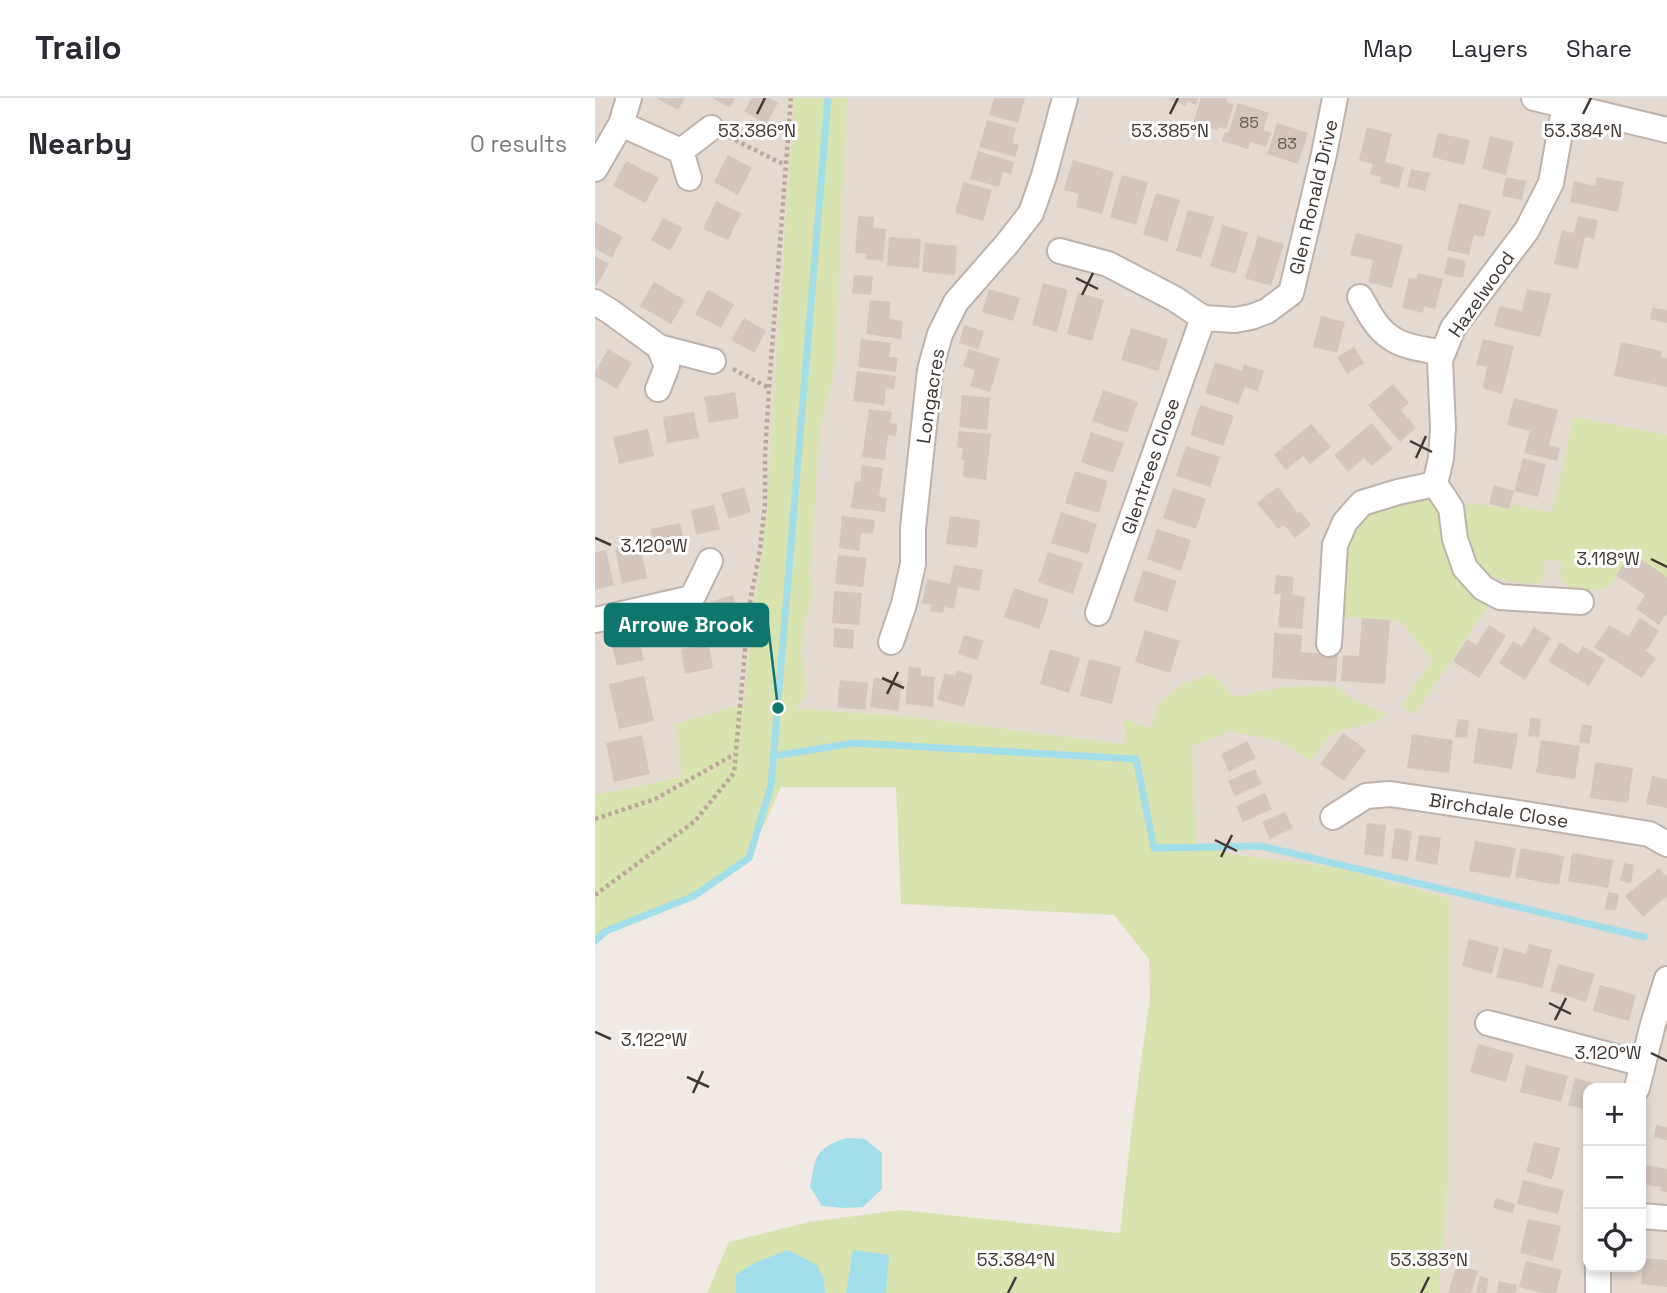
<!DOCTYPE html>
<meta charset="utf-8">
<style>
:root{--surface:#fff;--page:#f2f2f3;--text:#2b2b33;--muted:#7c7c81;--line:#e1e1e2}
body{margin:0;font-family:"Space Grotesk",sans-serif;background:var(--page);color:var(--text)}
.controls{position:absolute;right:21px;bottom:21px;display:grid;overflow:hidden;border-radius:14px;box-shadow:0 4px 10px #0003}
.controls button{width:63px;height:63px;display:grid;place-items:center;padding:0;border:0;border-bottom:2px solid var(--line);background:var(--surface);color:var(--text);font:35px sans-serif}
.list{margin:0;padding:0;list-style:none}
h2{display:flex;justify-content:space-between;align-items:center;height:91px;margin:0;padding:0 28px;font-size:30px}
h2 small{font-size:23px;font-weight:400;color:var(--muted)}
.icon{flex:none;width:38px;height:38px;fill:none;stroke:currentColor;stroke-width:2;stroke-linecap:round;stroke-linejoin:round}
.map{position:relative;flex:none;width:1072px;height:1195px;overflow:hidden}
header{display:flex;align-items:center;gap:42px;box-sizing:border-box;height:98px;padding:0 35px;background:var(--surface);border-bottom:2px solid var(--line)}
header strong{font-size:33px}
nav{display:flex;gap:38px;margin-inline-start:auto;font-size:24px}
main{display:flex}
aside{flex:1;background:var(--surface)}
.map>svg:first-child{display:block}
</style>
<header>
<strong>Trailo</strong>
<nav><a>Map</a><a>Layers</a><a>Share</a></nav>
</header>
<main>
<aside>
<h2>Nearby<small>0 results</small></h2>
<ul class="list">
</ul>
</aside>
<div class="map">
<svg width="1072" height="1195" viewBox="0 0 1072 1195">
<rect width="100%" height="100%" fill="#f1eae4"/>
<path fill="#e4dad2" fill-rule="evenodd" d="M0,0H1072V1195H844L853,1082L854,800L746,770L636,756L601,746L529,621L530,646L317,619L197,610L138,609L87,679L0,697ZM993,990H1046V1169H993Z"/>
<path fill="#d8e3af" d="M199,0H252L239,277L225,328L215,475L218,497L208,528L207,556L211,594L206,605L198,610L317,619L530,646L529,621L556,631L564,605L586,587L616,575L639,599L688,589L741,588L761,603L790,615L784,622L737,636L715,662L685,643L635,633L597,648L601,745L636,756L746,770L854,800L853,1082L844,1195H112L134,1144L214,1124L305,1112L525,1135L536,1035L555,900L554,861L519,817L306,806L301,689H186L154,760L99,798L11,833L0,843V697L87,679L81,626L138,609H149L158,511L164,481L172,410Z
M979,319L1072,337V479L1037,455L1013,490C998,492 966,498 965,474C965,470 967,467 967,463L950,462L948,480L943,486C930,485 905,484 894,477C874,463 872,425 870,404L914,411L916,406L957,415Z
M829,397C832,399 836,400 838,403C853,416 850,449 856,467C862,483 879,499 894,506L819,617L806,608L837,562L805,523L747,519L751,447L759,428L773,413Z"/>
<path fill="#a3dfea" d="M251,1040L270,1041L287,1055V1091L268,1109L250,1110L227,1108L215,1089C221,1059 219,1051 251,1040Z
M192,1152L222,1167L229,1182L230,1195H141V1176L162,1164Z
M258,1152L294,1157L291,1195H251Z"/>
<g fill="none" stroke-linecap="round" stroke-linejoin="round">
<path stroke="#a3dfea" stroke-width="7" d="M179,658L259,645L541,661L559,750L666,748L1049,839
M0,843L11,833L99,798L154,760L176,688L233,0"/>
</g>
<path fill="#d4c5bd" d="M61,0H90L83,12Z
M117,0H140L135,10Z
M157,0H175L183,5L171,26L149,13Z
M399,0H430L423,25L394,17Z
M570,0H603L601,7L592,3L591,8Z
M606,0H632L631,4L639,7L631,31L623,29L622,32L598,25Z
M643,5L674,15L668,32L676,35L671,49L655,44L653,51L627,43L630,34L633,35Z
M392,22L421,30L417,45L424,47L420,59L384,49Z
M682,25L713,35L703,66L672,56Z
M772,29L797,36L790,64L809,69L804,90L785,85L786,79L775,76L778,66L764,62Z
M843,35L875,42L869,67L837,59Z
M895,38L919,44L911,77L887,71Z
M383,53L419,64L416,76L408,74L404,89L375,81Z
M133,57L157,70L143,97L119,84Z
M478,62L519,74L507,116L481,109L484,96L469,92Z
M31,63L64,80L50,105L18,88Z
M816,71L835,75L830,93L812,89Z
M527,77L553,84L541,127L515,119Z
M911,79L931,83L927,102L907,98Z
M1002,79L1029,84L1023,114L975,104L979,83L1000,88Z
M368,84L397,92L388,123L360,115Z
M561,95L585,102L572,144L548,136Z
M121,103L146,115L133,142L108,131Z
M864,105L896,113L889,139L879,137L874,157L852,152Z
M593,112L619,119L606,160L581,153Z
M263,118L279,119L278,130L291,131L288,163L271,161V156L260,155Z
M983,118L1003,122L999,141L990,139L983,171L959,166L967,132L979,135Z
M68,120L88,130L75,153L56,142Z
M0,124L28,139L17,160L0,151Z
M628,127L653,135L640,176L615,168Z
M761,135L808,147L797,190L773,184L778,162L755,157Z
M663,138L689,146L676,188L650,180Z
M294,139L326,141L324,170L292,168Z
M330,145L362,148L360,177L327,174Z
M0,158L14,166L2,187L0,186Z
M853,159L871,163L868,180L849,176Z
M823,175L848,181L840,211L829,208L828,215L807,210L814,180L821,181Z
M259,177L278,178L276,197L257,195Z
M59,184L90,202L76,226L45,208Z
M448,185L473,192L462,234L437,227Z
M394,191L425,200L418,223L387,214Z
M932,191L956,196L945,239L899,228L904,208L927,213Z
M113,192L139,206L126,230L100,216Z
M483,194L509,202L497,243L472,236Z
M275,202L296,204L294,221L308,223L306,241L271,236Z
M1058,210L1072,212V225L1055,221Z
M726,218L750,224L742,255L718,249Z
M149,220L171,233L159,255L136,242Z
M369,227L389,233L383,251L364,245Z
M536,230L573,241L563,273L526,262Z
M266,241L296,245L294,259L303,260L301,274L263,269Z
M888,241L919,248L907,296L888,290L892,269L881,267Z
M1026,244L1067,253L1066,259L1072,260V289L1019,278Z
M759,249L769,265L752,276L742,259Z
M13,251L37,265L22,291L0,278V274Z
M374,251L405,261L395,294L375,288L380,272L368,268Z
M620,264L647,273L649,266L669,273L662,293L650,289L643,306L610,295Z
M262,273L301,278L299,292L291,290L289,307L258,303Z
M798,286L814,305L806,312L821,330L805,344L773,307Z
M508,292L543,304L532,335L497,323Z
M140,294L144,320L114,325L109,299Z
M367,297L395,300L392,332L364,329Z
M919,300L963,312L954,347L965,350L962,363L929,355L935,333L912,327Z
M605,307L639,318L628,348L595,337Z
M274,311L297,314L295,325L302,326L301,338L293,337L290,362L267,359Z
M99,314L104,340L72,345L68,319Z
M777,325L798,351L776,368L769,360L753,374L739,357Z
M716,326L736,349L715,366L708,358L691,372L679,357Z
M53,331L59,358L24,366L18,339Z
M364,333L396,336L391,382L368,379L369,362H366L368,350L362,349Z
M496,334L529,345L518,375L486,364Z
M591,348L625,359L615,389L581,378Z
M928,360L951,366L943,399L919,393Z
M267,367L288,370L284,399L292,400L290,414L256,410L260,383L265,384Z
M480,373L513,383L504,415L470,405Z
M899,387L919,393L914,411L894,406Z
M149,389L156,414L134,421L126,396Z
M683,389L703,415L705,413L716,427L700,440L689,427L683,431L662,405Z
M578,390L611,401L601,431L568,420Z
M119,407L125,431L101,437L96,412Z
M466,414L502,426L493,456L456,445Z
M247,418L280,422L278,436L266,435L264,453L244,450Z
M355,418L385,422L382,450L351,446Z
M85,425L91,452L60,458L55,431Z
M562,431L596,442L586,473L552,461Z
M45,446L52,480L27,486L20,451Z
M11,452L19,487L0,492V455Z
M453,454L488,465L478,496L443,484Z
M1037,455L1072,479V515L1064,527L1041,511L1050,497L1021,477Z
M243,457L272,460L268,489L240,486Z
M359,467L388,472L384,493L363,489L359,511L349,509L348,515L335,513L337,507L327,505L332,481L355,486Z
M548,472L582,483L572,514L538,503Z
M681,477L699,479L697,497L710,499L707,531L683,529L686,496H679Z
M419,490L454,502L444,531L409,519Z
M239,493L267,495L264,527L237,525Z
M138,497L145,521L122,528L115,504Z
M767,520L795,522L790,586L746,583L748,557L764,558Z
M1045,520L1064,533L1051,553L1061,560L1047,580L999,549L1014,527L1033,538Z
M894,527L911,538L884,580L858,563L872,541L881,547Z
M939,529L956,540L930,582L904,565L918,543L927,549Z
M239,530L259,532L258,551L238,549Z
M550,532L585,543L575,575L540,564Z
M42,533L49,562L22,568L15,540Z
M679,535L707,537L706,554L743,557L741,584L677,580Z
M369,537L389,543L382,562L363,556Z
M965,544L983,556L988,548L1010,562L994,588L953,563Z
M114,546L118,570L90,576L86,551Z
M455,551L485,560L474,595L445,586Z
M494,561L526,569L517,606L485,598Z
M314,569L326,570V578L340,579L338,609L310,606Z
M362,572L378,577L369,609L342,602L350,575L360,578Z
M49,578L59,623L24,631L14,586Z
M279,580L307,583L303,613L275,609Z
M245,582L273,585L270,612L242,609Z
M935,620L946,621L944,639L933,638Z
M863,621L874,622L872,640L860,639Z
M987,626L997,628L995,646L984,644Z
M883,630L923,636L917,671L878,665Z
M748,635L771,652L749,683L725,666Z
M817,636L858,642L854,675L812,670Z
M47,637L55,676L19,684L11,645Z
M946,642L985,648L980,681L941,675Z
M652,643L661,660L634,674L626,656Z
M1000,664L1038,670L1033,705L995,700Z
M660,671L667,686L640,698L633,683Z
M1057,678L1072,681V710L1051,706Z
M670,695L677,711L648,724L641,708Z
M690,714L698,730L675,741L667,724Z
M772,725L791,727L788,759L769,756Z
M800,730L817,733L813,763L796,760Z
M824,737L846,740L842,767L820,763Z
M880,743L921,750L915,780L874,773Z
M926,750L969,758L964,787L920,779Z
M977,755L1018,762L1013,790L973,783Z
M1029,765L1039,767L1036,785L1025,783Z
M1064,770L1072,780V798L1048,819L1030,798Z
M1013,794L1024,796L1021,812L1010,811Z
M874,841L904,849L897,876L867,868Z
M934,846L957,852L947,890L901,879L909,850L931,856Z
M963,866L1000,876L991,904L955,893Z
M1005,887L1041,897L1034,923L998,913Z
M883,946L919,956L911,984L875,974Z
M931,967L973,978L966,1004L925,994Z
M980,980L1016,989V990H993V1012L973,1007Z
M1061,1027L1072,1029V1042L1059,1039Z
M939,1044L965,1050L957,1081L931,1074Z
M1046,1066L1072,1071V1094L1065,1093L1066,1089L1046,1086Z
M928,1082L969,1092L963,1116L922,1106Z
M901,1100L920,1106L918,1115L898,1110Z
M933,1121L966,1128L958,1163L925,1155Z
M1049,1160L1072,1162V1189L1046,1186Z
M931,1163L967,1172L961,1195H948L924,1189Z
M862,1167L883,1173L876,1195H853Z
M885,1178L894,1181L891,1195H881Z
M904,1183L922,1187L920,1195H901Z"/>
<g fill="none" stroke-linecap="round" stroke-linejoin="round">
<g stroke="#beb2aa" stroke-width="28">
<path id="minor" d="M939,0L1072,32
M970,6L956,85L932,132L858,230L845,262L848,330L846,360L840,386L856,410L860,441L870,470L888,490L905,499L986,504
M26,26L86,53L116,30
M86,53L94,80
M0,71L26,26L34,0
M465,153L513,166L580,201L608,220L640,222L656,219L672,213L696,195L729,56L740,0
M765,199C773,213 781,230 795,239C809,250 831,251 848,255
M0,204L16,214L64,249L118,263
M63,291L72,268L64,249
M503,515L608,220
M0,522L97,500L115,463
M296,544L309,506L318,466V430L335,272L345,236L361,204L411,147L436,115L449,78L470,0
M734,546L740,447L750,424L767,405L803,394L840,386
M738,719L771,698L795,696L943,718L1054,736L1072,746
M893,925L1048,966
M1042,990L1058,926L1072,881
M1046,1118L1072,1120
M1003,1195V1169"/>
</g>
<path stroke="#bca799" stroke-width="4.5" stroke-dasharray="3.5 3.5" stroke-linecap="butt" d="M134,39L190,67
M138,271L174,290
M0,721L60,701L140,656
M0,797L100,723L139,675L154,509L165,452L170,405V357L174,290L196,0"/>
<use href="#minor" stroke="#fff" stroke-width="24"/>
</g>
<path fill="none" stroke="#423934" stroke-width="2.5" d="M162,16L170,0M575,16L583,0M988,16L996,0M481,180L503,191M487,197L498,175M815,343L837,354M821,360L831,338M0,440L16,447M1056,461L1072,469M287,580L309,590M292,596L303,574M620,742L642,753M626,759L637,737M954,905L976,916M960,922L971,900M0,934L16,941M1056,955L1072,963M92,979L114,989M98,995L108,973M413,1195L421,1179M826,1195L834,1179"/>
<g text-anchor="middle" stroke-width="6" stroke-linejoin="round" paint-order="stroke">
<g font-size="16" fill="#665c56">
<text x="654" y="30">85</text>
<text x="692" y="51">83</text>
</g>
<g font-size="19" fill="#423934" stroke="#fff">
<text transform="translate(718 99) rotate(-77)" y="7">Glen Ronald Drive</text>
<text transform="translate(886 196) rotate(-55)" y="7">Hazelwood</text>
<text transform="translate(335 298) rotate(-81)" y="7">Longacres</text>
<text transform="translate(555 368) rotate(-71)" y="7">Glentrees Close</text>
<text transform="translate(904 712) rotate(9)" y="7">Birchdale Close</text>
</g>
</g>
<g font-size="18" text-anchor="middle" fill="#423934" stroke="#fff" stroke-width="6" stroke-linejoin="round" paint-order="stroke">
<text x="162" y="39">53.386°N</text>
<text x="575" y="39">53.385°N</text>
<text x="988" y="39">53.384°N</text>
<text x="59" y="454">3.120°W</text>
<text x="1013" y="467">3.118°W</text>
<text x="59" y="948">3.122°W</text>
<text x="1013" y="961">3.120°W</text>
<text x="421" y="1168">53.384°N</text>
<text x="834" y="1168">53.383°N</text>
</g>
<path fill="none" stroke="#0f766e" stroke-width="2.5" d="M183 610L173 527"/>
<circle fill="#0f766e" stroke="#fff" stroke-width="2.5" cx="183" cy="610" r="7"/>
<rect fill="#0f766e" stroke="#0f766e" stroke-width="2.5" x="10" y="506" width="163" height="42" rx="7"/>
<g font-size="21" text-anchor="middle" font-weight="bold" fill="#fff">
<text x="91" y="534">Arrowe Brook</text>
</g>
</svg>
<div class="controls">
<button>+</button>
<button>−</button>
<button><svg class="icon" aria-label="locate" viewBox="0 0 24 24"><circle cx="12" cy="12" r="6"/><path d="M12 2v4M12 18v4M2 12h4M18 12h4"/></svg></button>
</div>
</div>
</main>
